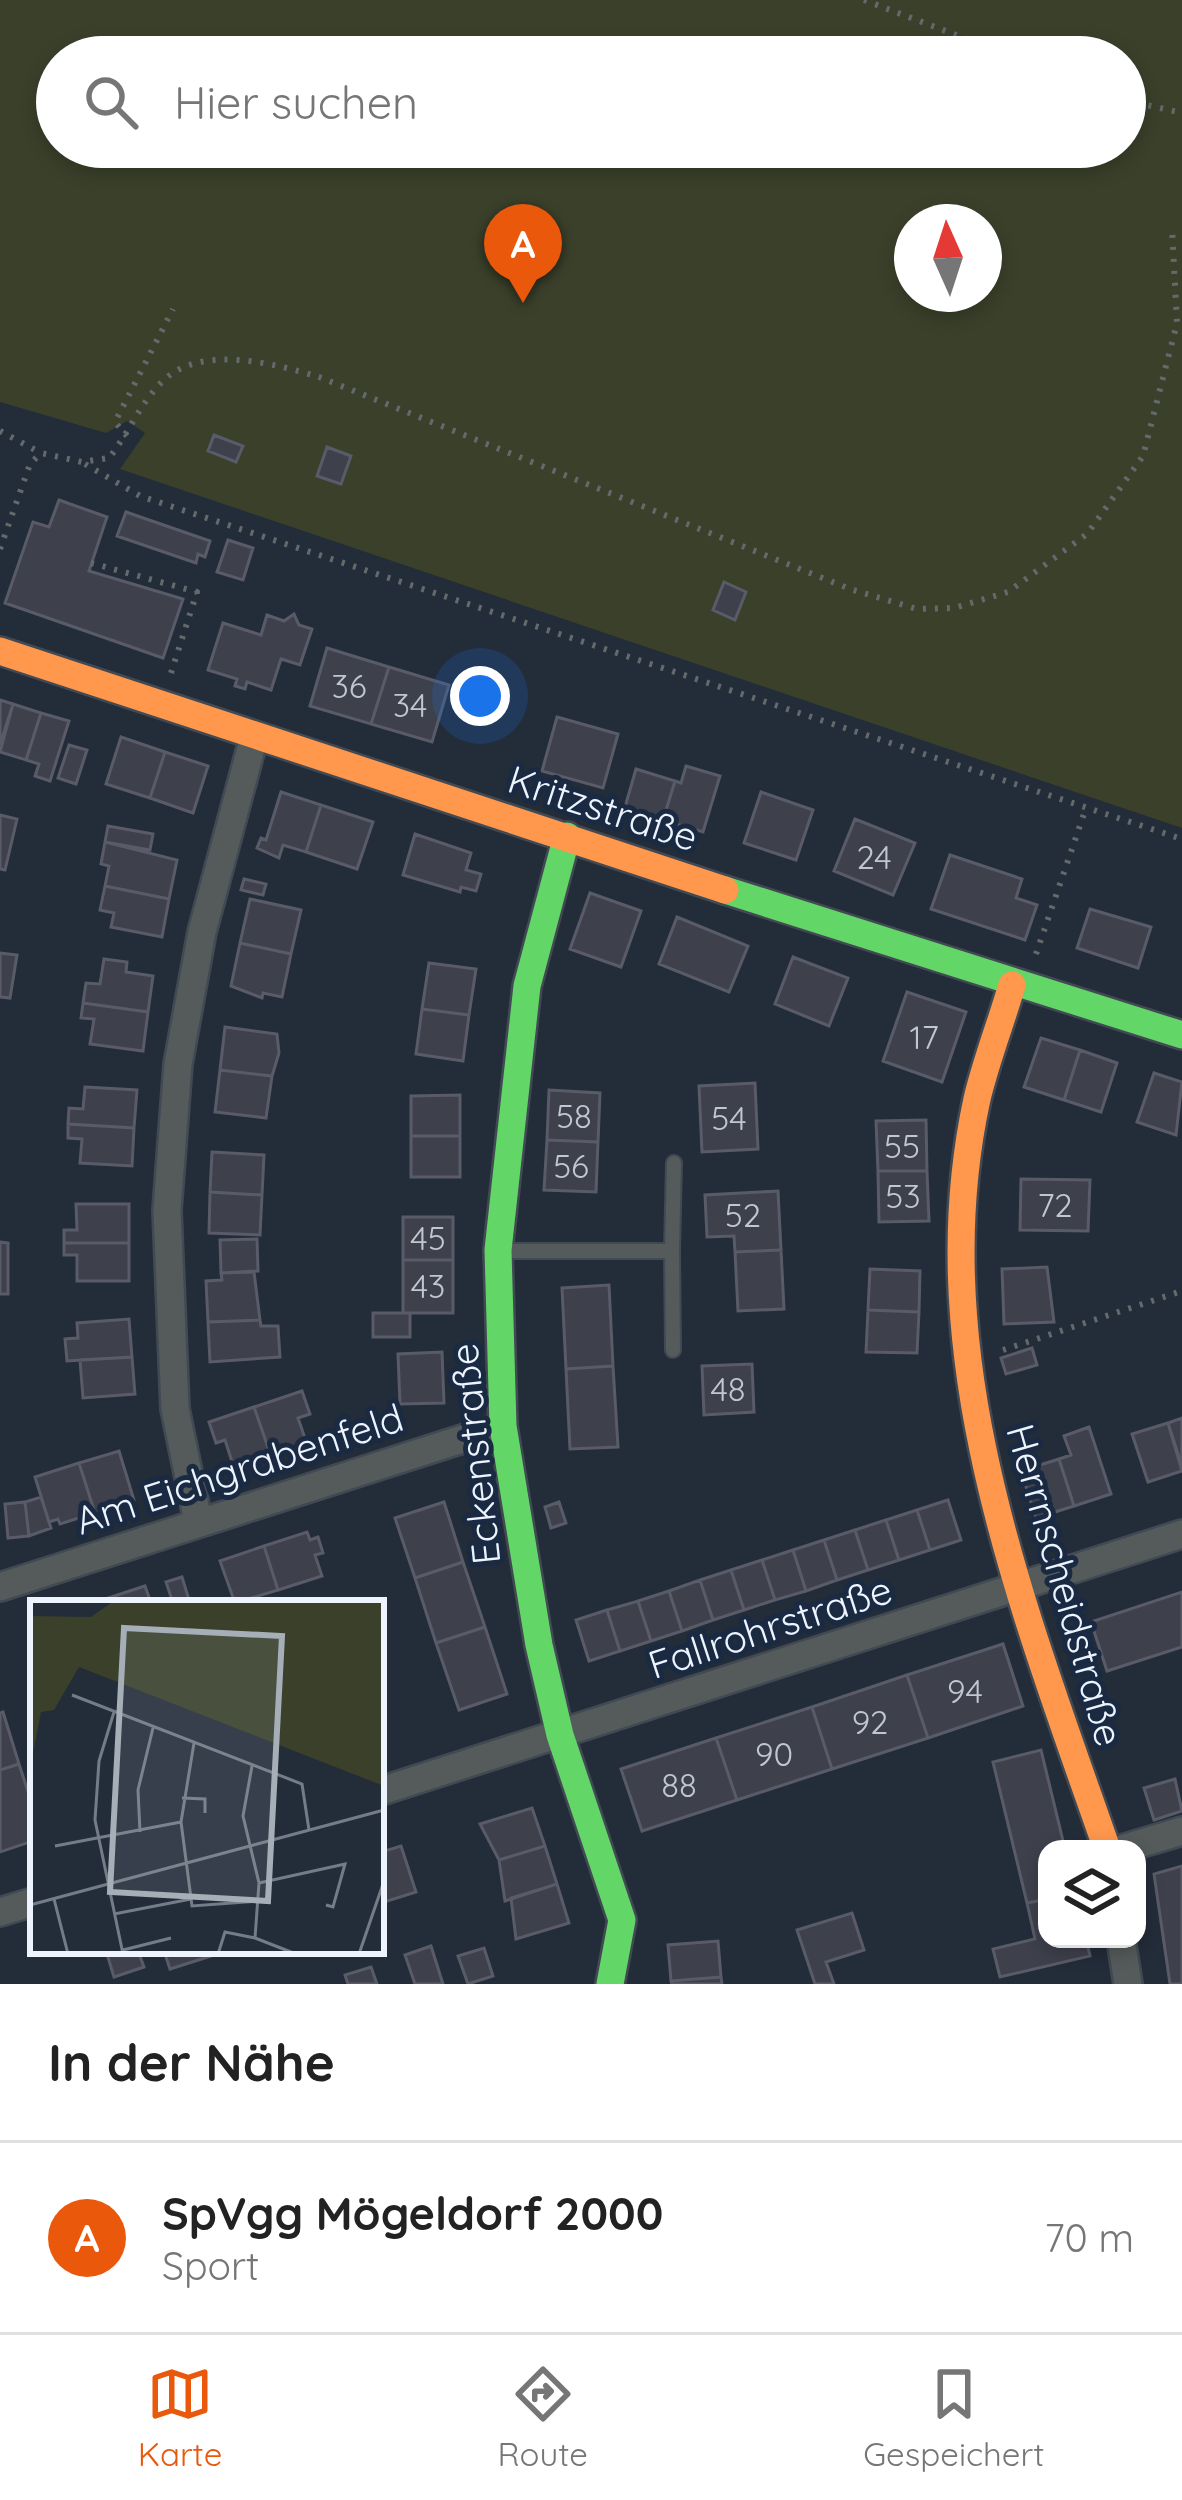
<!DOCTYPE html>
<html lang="de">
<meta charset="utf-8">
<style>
:root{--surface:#fff;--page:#f6f6f6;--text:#222;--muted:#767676;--line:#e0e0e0;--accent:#ea580c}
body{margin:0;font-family:Quicksand,sans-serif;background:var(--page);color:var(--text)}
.controls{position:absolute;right:36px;bottom:36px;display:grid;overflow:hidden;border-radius:24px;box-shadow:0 6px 18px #0003}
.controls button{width:108px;height:108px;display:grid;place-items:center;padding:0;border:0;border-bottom:3px solid var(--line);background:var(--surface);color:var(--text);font:60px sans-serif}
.compass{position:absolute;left:894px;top:204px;width:108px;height:108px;border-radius:50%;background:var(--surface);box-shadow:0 6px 18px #0003;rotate:357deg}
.you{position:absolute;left:480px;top:696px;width:42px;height:42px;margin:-30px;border:9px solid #fff;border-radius:50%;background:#1a73e8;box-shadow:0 0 0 18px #1a73e833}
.badge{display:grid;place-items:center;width:78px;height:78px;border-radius:50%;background:var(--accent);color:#fff;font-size:39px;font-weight:700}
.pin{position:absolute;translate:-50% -99px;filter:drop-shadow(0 3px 6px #0008)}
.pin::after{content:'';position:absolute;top:63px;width:42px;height:36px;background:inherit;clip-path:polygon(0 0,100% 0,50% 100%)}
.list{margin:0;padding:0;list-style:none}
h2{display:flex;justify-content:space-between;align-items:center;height:156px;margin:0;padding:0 48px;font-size:51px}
h2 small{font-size:39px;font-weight:400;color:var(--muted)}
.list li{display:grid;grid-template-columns:78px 1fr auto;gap:36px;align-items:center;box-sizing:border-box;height:192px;padding:0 48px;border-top:3px solid var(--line)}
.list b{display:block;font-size:45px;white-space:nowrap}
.list p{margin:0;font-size:39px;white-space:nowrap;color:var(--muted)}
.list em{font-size:39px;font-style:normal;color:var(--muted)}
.icon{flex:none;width:66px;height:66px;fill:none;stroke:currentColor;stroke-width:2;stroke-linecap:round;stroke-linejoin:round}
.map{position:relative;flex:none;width:1182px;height:1984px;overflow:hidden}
.search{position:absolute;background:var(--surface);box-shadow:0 6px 18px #0003;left:36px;right:36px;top:36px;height:132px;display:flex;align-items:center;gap:30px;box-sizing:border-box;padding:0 42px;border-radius:66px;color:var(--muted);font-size:45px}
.sheet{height:348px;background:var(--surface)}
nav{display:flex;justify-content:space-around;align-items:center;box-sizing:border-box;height:168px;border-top:3px solid var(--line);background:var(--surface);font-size:33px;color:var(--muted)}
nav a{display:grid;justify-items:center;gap:6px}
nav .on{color:var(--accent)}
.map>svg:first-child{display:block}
</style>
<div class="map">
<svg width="1182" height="1984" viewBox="0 0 1182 1984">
<rect width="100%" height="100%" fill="#232c39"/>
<path fill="#3a402a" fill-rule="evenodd" d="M0,0H1182V828L120,469L145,433L127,421L106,433L0,402ZM57,57H1125V147H57ZM912,222H984V294H912Z"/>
<path fill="#3e404c" stroke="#595b68" stroke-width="3" d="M214,435L243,446L236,462L208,451Z
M327,447L351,456L341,484L317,476Z
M59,500L107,517L89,571L183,599L163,658L5,603L33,522L49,527Z
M126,512L210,541L205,557L198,554L196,563L117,536Z
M228,540L253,548L243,580L217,572Z
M724,582L746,592L735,620L713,610Z
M294,614L299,625L312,629L300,665L281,659L271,690L247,682L245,689L235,686L237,679L208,670L223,623L261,635L267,615L284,621Z
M327,648L389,667L371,724L310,706Z
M389,667L449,685L432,742L371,724Z
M0,700L13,704L0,745Z
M13,704L41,713L26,760L0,752Z
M41,713L69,721L50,781L35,776L39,764L26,760Z
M557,717L618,734L603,788L542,771Z
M121,737L165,752L150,798L106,784Z
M69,745L87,750L76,784L58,778Z
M165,752L208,766L193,813L150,798Z
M686,766L720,776L703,832L663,820L675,781L681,783Z
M636,769L675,781L663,820L625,807Z
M281,792L321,805L306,852L283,845L279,858L257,848L261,838L266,840Z
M761,792L813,810L796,860L744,843Z
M321,805L373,822L357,869L306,852Z
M0,815L17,819L5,870L0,869Z
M855,819L915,843L893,895L834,871Z
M108,826L153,834L150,850L105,842Z
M415,834L471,853L466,870L481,874L476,891L461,887L460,892L403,875Z
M105,842L177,860L169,899L105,886L109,866L101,864Z
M950,855L1022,879L1016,898L1037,905L1025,940L931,909Z
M244,879L266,884L263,895L241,890Z
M105,886L169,899L162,937L111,927L114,913L100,910Z
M590,893L641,911L621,967L570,949Z
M250,899L301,910L291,954L240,943Z
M1090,909L1151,927L1138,968L1077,948Z
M677,917L748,946L729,992L659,964Z
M240,943L291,954L282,997L263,993L262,998L231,986Z
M0,953L17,955L10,998L0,997Z
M793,957L848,978L829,1026L775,1004Z
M104,959L127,962L126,972L153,976L148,1012L83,1003L86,983L100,984Z
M429,963L476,969L469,1015L422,1009Z
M907,992L966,1012L942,1082L883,1061Z
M83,1003L148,1012L143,1051L90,1044L94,1019L81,1018Z
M422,1009L469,1015L463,1061L416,1054Z
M225,1027L277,1034L279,1053L272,1076L220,1070Z
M1041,1038L1080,1050L1064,1100L1024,1087Z
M1080,1050L1117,1063L1101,1112L1064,1100Z
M220,1070L272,1076L266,1118L215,1112Z
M1154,1073L1182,1082L1176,1135L1137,1122Z
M755,1083L758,1149L702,1152L699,1086Z
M85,1087L137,1090L134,1128L68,1124L69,1108L83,1109Z
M549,1090L600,1093L598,1142L547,1140Z
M460,1095V1136H411V1096Z
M926,1120L927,1171H878L876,1121Z
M68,1124L134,1128L132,1166L80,1163L82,1139L68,1138Z
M411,1136H460V1177H411Z
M547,1140L598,1142L596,1192L544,1190Z
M212,1152L264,1155L262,1195L210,1192Z
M878,1171H927L929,1221L879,1222Z
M1021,1179L1090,1180L1088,1231L1020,1230Z
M778,1191L781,1250L735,1252L734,1236L707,1237L705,1195Z
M210,1192L262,1195L260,1235L209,1233Z
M76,1204H129V1243H64V1230H77Z
M403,1217H453V1260H403Z
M257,1239L258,1271L221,1273L220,1240Z
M0,1242L8,1243V1294H0Z
M64,1243H129V1281H77V1255H64Z
M781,1250L784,1309L738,1311L735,1252Z
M403,1260H453V1313H403Z
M1047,1267L1054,1322L1004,1324L1002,1269Z
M870,1269L920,1271L919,1312L868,1310Z
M254,1272L260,1320L208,1322L206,1281L222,1280L221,1273Z
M609,1285L613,1366L566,1369L562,1288Z
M868,1310L919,1312L917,1353L866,1352Z
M373,1313H410V1337H373Z
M129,1319L132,1357L67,1361L65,1339L78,1338L77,1323Z
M260,1320L261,1326H278L280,1357L210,1362L208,1322Z
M1032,1348L1037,1365L1006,1374L1001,1358Z
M442,1352L444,1403L400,1404L398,1354Z
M132,1357L135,1394L83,1398L80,1360Z
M752,1364L754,1412L704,1415L702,1366Z
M613,1366L618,1447L570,1449L566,1369Z
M302,1391L310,1414L298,1418L307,1444L271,1456L254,1407Z
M254,1407L271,1456L234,1468L225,1440L216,1443L209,1422Z
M1182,1418V1466L1168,1423Z
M1168,1423L1182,1471L1148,1482L1132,1434Z
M1089,1427L1111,1494L1074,1506L1059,1459L1071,1455L1064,1436Z
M119,1451L134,1500L95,1513L79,1463Z
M1059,1459L1074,1506L1036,1518L1021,1471Z
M79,1463L95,1513L60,1524L58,1519L49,1522L35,1477Z
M41,1497L51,1528L29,1536L25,1502Z
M948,1500L961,1540L930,1550L917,1510Z
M25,1502L29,1536L8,1538L5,1504Z
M444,1502L463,1562L415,1578L395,1518Z
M559,1502L566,1523L551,1528L545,1507Z
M917,1510L930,1550L899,1560L886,1520Z
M886,1520L899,1560L868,1570L855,1530Z
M855,1530L868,1570L837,1580L824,1540Z
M307,1532L310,1540L318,1537L323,1553L315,1555L322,1576L278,1590L264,1546Z
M824,1540L837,1580L806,1591L793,1550Z
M264,1546L278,1590L235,1603L220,1561Z
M793,1550L806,1591L775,1600L762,1560Z
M762,1560L775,1600L744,1610L731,1570Z
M463,1562L485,1627L436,1643L415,1578Z
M731,1570L744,1610L713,1620L700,1580Z
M182,1577L190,1603H173L166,1582Z
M700,1580L713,1620L682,1631L669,1591Z
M145,1586L151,1603H109L108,1598Z
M669,1591L682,1631L651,1641L638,1601Z
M1182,1592V1647L1107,1671L1091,1622Z
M638,1601L651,1641L620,1651L607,1610Z
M607,1610L620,1651L589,1661L576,1620Z
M485,1627L507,1694L459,1710L436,1643Z
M1003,1644L1023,1706L928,1738L907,1675Z
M907,1675L928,1738L832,1769L812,1707Z
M812,1707L832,1769L737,1800L716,1738Z
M3,1712L19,1764L0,1770V1713Z
M716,1738L737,1800L642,1831L621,1769Z
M1041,1750L1065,1849H1047V1899L1027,1903L993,1762Z
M19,1764L33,1807V1841L0,1852V1770Z
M1175,1779L1182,1811L1154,1820L1144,1788Z
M532,1808L545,1846L499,1860L480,1824Z
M401,1846L416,1892L381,1903V1852Z
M545,1846L557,1884L505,1901L499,1860Z
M1182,1866V1984H1170L1154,1874Z
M557,1884L569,1923L516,1939L511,1898Z
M1047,1899V1939H1086L1090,1956L1000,1977L993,1949L1035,1939L1027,1903Z
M852,1913L864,1950L826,1962L834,1984H815L797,1930Z
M718,1941L721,1977L671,1981L668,1945Z
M431,1946L443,1984H415L405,1955Z
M484,1948L493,1976L468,1984L458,1956Z
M106,1951H138L144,1967L114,1977Z
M164,1951H209L211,1956L170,1969Z
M371,1967L377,1984H348L345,1975Z
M721,1977L722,1984H672L671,1981Z"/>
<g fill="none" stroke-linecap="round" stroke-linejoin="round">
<g stroke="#414953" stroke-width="18">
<path id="lane" d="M503,1251H672L673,1350
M672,1251L674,1163"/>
</g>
<g stroke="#414953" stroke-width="32">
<path id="street" d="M198,1521L175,1409L167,1210L178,1064L202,932L254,737
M0,1587L503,1426
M381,1791L1182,1534
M1122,1849L1182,1831
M0,1912L33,1902
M1121,1939L1128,1984"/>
</g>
<g stroke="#414953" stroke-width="32">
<path id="fast" d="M567,836L527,986L498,1250L503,1426L539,1645L560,1735L622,1920L610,1984
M725,890L1182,1035"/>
</g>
<g stroke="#414953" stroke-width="32">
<path id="slow" d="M0,651L725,890
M1012,985C1001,1023 986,1061 977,1099C921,1357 1024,1610 1107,1849"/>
</g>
<path stroke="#64696b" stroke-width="6" stroke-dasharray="3 9" stroke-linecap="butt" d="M864,0L1014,57
M1125,100L1182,113
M0,431L41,453
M127,436L115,422L173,309
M85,464L140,496L1182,839
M0,549L30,464L41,453L82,462L109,458C128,434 142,400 164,380C202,344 276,364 319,377L850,589L917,609L954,608L1008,592L1087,534L1143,456L1177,323L1172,228
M91,563L197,592L171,673
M1036,954L1086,808
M1003,1350L1182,1291"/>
<use href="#lane" stroke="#555b5b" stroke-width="14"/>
<use href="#street" stroke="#555b5b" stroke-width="27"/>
<use href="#fast" stroke="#63d668" stroke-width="27"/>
<use href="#slow" stroke="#ff974d" stroke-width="27"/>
</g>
<g text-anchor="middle" stroke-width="10" stroke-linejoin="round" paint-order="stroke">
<g font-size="33" fill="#c1c7d1">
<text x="349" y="698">36</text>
<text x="410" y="717">34</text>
<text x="874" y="869">24</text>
<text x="924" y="1049">17</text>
<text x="574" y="1128">58</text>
<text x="729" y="1130">54</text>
<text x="902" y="1158">55</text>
<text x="571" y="1178">56</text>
<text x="903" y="1208">53</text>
<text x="1055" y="1217">72</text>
<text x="743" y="1227">52</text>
<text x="428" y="1250">45</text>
<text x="428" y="1298">43</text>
<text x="728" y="1401">48</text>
<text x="965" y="1703">94</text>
<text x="870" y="1734">92</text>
<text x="774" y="1766">90</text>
<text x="679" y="1797">88</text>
</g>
<g font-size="39" fill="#edf4fd" stroke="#1a2a42">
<text transform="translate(603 808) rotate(18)" y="14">Kritzstraße</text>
<text transform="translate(475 1454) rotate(-96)" y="14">Eckenstraße</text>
<text transform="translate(239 1469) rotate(-18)" y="14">Am Eichgrabenfeld</text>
<text transform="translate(1065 1585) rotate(74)" y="14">Herrnscheidstraße</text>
<text transform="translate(770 1627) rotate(-18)" y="14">Fallrohrstraße</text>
</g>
</g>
<g transform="translate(30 1600)">
<rect width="354" height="354" fill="#232c39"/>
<path d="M85,0H354V186L49,67L24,110L11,112L1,163L0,16L61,17Z" fill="#3a402a"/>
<path fill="none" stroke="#747c87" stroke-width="3" d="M42,95L272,184L279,230M84,112L69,161L65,220L93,354M164,143L151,222L162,306L231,301M222,166L213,216L229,283L225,338L266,354M152,198L175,199V213M110,232L108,190L123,128M25,246L151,222M229,283L315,264L303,307L296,305M24,299L38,354M0,305L354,210M84,314L161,299M93,350L141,338M188,354L195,332L225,338M329,354L354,281"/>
<path fill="#a6aeb8" fill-opacity="0.15" stroke="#a6aeb8" stroke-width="6" d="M94,28L252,36L238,301L80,292Z"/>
<rect width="354" height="354" fill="none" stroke="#edf4fd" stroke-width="6"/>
</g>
</svg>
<div class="controls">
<button><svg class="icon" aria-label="layers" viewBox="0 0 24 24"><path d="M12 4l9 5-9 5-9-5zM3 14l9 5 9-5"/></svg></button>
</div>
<svg class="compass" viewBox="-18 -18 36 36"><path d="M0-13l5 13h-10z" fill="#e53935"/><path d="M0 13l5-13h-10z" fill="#767676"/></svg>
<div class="you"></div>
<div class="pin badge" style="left:523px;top:303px">A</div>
<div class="search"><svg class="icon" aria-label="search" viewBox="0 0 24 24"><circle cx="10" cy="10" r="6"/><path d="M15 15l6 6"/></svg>Hier suchen</div>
</div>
<section class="sheet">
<h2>In der Nähe<small></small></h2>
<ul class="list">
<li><span class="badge">A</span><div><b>SpVgg Mögeldorf 2000</b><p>Sport</p></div><em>70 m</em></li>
</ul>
</section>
<nav>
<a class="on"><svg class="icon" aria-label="map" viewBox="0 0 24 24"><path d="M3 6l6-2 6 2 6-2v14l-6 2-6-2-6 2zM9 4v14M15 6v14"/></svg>Karte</a>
<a><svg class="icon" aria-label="directions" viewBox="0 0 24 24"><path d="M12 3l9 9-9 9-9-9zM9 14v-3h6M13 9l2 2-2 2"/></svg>Route</a>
<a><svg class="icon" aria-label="saved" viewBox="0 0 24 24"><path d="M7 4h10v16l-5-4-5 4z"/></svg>Gespeichert</a>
</nav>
